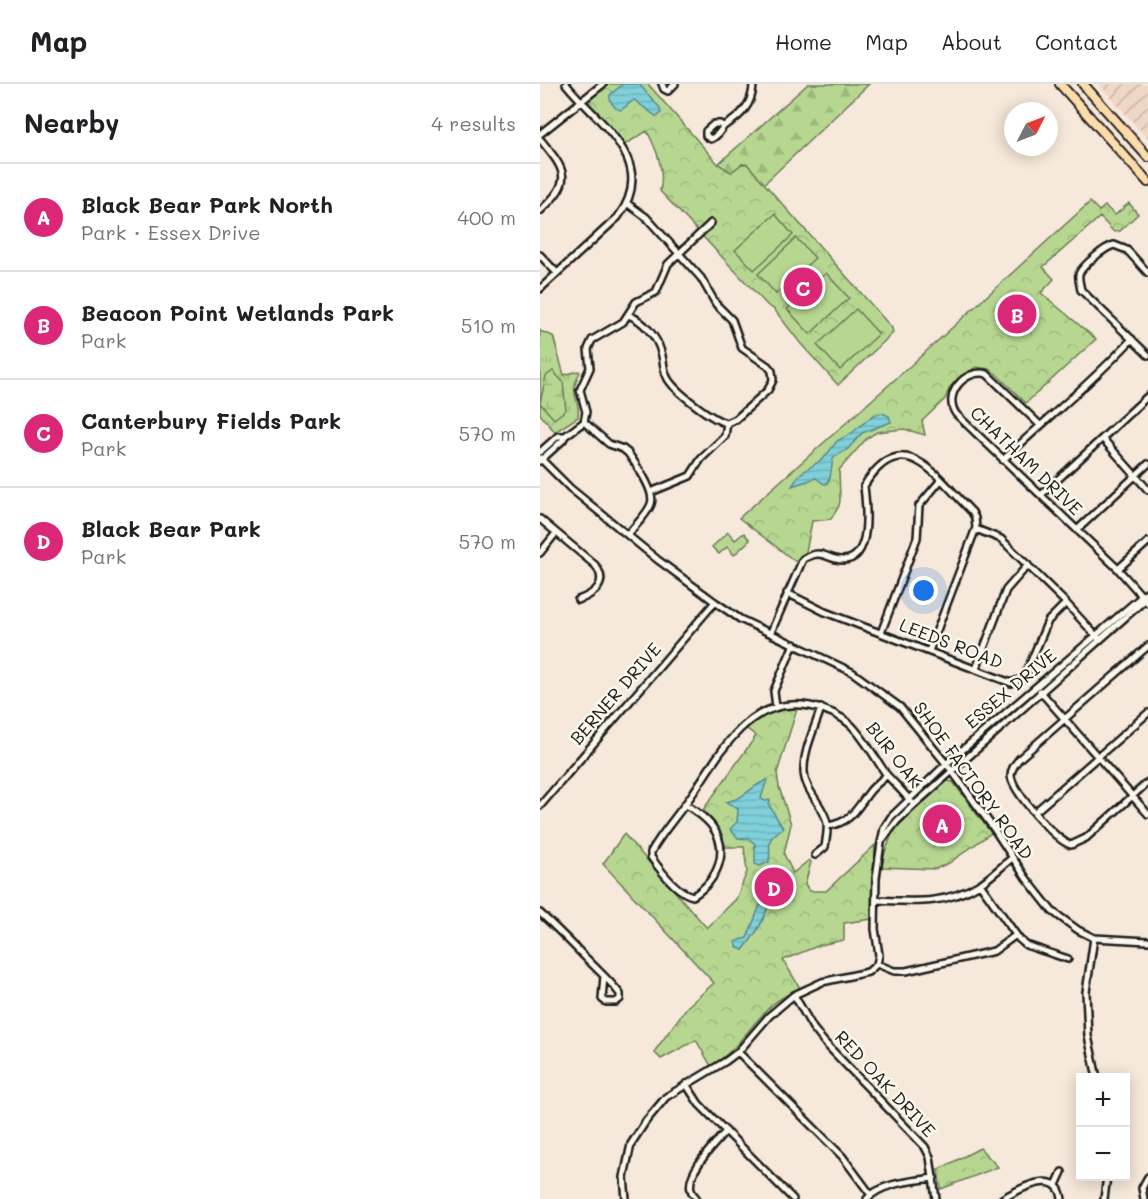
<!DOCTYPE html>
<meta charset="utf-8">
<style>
:root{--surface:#fff;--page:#f6f6f6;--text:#202124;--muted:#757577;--line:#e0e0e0;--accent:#db2777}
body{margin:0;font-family:Mali,sans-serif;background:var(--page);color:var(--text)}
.controls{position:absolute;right:18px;bottom:18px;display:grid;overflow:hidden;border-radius:0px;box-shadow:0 3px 15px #0003}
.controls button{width:54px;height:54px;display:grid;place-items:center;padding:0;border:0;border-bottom:2px solid var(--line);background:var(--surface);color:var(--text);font:30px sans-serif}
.compass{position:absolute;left:464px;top:18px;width:54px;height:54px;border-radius:50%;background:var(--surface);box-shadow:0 3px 15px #0003;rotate:48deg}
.you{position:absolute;left:384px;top:507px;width:21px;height:21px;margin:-15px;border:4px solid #fff;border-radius:50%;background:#1a73e8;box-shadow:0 0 0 9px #1a73e833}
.badge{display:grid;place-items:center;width:39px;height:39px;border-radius:50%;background:var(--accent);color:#fff;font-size:20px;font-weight:700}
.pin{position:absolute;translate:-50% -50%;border:3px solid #fff;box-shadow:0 2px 6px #0006}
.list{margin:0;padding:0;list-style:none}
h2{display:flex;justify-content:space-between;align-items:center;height:78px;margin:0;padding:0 24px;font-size:26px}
h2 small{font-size:20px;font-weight:400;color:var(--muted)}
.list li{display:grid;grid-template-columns:39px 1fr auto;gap:18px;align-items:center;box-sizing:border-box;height:108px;padding:0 24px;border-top:2px solid var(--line)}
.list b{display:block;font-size:22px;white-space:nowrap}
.list p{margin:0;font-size:20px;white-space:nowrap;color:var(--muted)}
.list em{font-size:20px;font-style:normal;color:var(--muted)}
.map{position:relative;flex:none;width:608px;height:1115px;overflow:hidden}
header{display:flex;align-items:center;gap:36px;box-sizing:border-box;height:84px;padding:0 30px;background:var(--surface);border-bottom:2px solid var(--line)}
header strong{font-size:28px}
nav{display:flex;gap:33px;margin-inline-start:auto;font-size:21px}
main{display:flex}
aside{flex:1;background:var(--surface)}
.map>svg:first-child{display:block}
</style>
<header>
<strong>Map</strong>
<nav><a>Home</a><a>Map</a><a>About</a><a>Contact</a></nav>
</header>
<main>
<aside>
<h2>Nearby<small>4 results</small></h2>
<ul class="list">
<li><span class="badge">A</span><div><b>Black Bear Park North</b><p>Park · Essex Drive</p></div><em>400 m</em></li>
<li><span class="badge">B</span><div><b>Beacon Point Wetlands Park</b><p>Park</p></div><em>510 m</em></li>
<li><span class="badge">C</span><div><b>Canterbury Fields Park</b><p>Park</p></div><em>570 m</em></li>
<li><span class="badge">D</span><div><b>Black Bear Park</b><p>Park</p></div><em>570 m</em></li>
</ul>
</aside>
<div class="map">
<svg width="608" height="1115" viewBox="0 0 608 1115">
<defs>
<pattern id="industrial-furrows" width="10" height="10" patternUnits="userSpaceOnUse" patternTransform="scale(1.5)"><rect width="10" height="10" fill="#efd6c5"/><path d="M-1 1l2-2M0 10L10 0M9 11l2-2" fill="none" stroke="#ccb7a9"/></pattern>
<pattern id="grass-tufts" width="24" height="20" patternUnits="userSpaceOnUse" patternTransform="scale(1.5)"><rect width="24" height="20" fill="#b7d791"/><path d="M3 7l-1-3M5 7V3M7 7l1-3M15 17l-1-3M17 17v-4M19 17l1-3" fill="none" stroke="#9db87c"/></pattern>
<pattern id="forest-firs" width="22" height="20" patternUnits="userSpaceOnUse" patternTransform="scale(1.5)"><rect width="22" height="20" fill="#b7d791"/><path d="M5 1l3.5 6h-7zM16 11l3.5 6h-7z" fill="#9db87c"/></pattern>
<pattern id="wetland-marsh" width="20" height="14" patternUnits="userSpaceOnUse" patternTransform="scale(1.5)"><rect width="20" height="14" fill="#b7d791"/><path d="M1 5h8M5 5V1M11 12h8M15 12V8" fill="none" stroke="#9db87c"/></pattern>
<pattern id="park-crowns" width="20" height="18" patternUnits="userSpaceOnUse" patternTransform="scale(1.5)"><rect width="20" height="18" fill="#b7d791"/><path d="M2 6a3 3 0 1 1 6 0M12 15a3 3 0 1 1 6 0" fill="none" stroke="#9db87c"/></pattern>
<pattern id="water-rules" width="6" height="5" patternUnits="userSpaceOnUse" patternTransform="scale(1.5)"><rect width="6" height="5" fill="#7fd0d9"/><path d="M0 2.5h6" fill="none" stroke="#6db2ba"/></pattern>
</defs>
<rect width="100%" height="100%" fill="#f6e8da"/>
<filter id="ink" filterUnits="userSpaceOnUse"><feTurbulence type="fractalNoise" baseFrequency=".0167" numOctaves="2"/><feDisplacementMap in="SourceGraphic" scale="12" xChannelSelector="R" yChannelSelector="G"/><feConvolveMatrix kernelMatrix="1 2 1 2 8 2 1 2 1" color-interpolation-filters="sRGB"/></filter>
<g filter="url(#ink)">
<path fill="url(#industrial-furrows)" d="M559,0H608V55L590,35Z"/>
<path fill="url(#grass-tufts)" stroke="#6a7a56" stroke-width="1.5" d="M0,247L13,252L24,291L38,287L40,288C27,313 41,312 38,333L15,348L0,330Z"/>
<path fill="url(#forest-firs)" stroke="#6a7a56" stroke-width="1.5" d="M268,0H329L224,100L207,80H202L191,89L178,80Z"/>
<path fill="url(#wetland-marsh)" stroke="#6a7a56" stroke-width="1.5" d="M13,287L23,298L26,326L14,335L0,319L6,292Z"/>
<path fill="url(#park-crowns)" stroke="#6a7a56" stroke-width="1.5" d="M68,0H108L178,80L191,88L202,80H207L352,244L353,249L298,301L261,260L234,225L228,222L120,107C125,86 117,66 107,47L84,61L48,21L47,17Z
M550,118L559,127L565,122L575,131L589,119L598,130L580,147L574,148L560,133L503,183L514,195L501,209L556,255L486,319L455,289L449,285L436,283L419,294L410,303L405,315L382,337L385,351L364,345L337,348L327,354L299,386L300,416L299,422L291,435L272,437L266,468L256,478L199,434L369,283Z
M188,448L195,456L204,449L210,456L194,471L187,463L179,470L172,463Z
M244,625H257L237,689L239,703L251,740L244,770L253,789L269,776L271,778L265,800L270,807H286L335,761L332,835L304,839V856L280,861L243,876L260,904C250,909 240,914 232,921C210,941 197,967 171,982L156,956L121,975L114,968L147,923L174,899L63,780L84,750L167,844L196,815L207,788L204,763H185C182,747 174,737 163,726L216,652L206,644L228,629Z
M407,697L413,698L451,749L409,779L395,785L342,783L345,768L354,745Z
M440,1064L458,1083L401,1105L398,1086Z"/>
<path fill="#b7d791" stroke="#6a7a56" stroke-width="1.5" d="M235,130L253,151L214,186L195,166Z
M256,154L275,174L236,210L218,190Z
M286,189L309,214L270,250L247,225Z
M316,225L339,250L300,286L277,261Z"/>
<path fill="url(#water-rules)" stroke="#57888d" stroke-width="1.5" d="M83,0H99L120,24L121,29L117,33L94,16L81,26C74,25 69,17 70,11Z
M342,329L349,332L351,338L322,349L308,365L296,372L293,375L290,394L286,400H284L276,394L252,402L260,390L284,374L297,357L312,349L332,332Z
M227,696L221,714L225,717L230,716L229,721L243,744C223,758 232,758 229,778L220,782L215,780V760L209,755L198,754L190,745L197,738L198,725L186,718C206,714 212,701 227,696Z
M227,803H231C231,826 217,849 203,866L198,864L195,858L207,854Z"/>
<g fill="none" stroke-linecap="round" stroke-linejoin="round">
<g stroke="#1c1c1c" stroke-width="10">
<path id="minor" d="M122,0L124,5L128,7L135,0
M183,43L180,40H174L166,47V52L171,55C178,52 180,47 184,42C186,40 190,39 192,37C205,28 213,16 213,0
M0,50L63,0
M0,55C26,87 34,96 0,127
M88,120L106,133L161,194L176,220L192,236L202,264L228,282L232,287L233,296L228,306L196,335L187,339
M0,171L17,189
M608,189L587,166L574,161C565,163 542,182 539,190C538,195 540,201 541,206L608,271
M0,205L78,133C120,77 57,39 26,0
M88,231C103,236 117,253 121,268C124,277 123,287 128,295C135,307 173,337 187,339
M44,338L69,360L83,365L88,369C96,381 116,407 111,420C107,431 95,441 88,451
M500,341L447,290C426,284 402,310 416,330L578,485L608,519
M563,355L608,406
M0,368L18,352H25
M0,374L30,404L118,476L175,518L200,535L312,588L360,623L412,687L454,745L486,794L512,827L538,846L554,854L608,857
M463,376C506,335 553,298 592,255
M0,377L23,356L25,352L44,338L46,328L40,306L50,284L48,265L52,256L83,238L96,218L116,208L128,180L171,139
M111,408L150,392L161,375L185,352L187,339
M501,411L608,312
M0,435L55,481C69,499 55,510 38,516
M436,445L461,455L526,519L558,554
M537,446L608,380
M0,469L16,449
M578,485L608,458
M247,509L285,528L471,599L484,594L508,537L526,519
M231,548L263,475C284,463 285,476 303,476C333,476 326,420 324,402C363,338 398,394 432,428L435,434L436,444L389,567
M341,549L377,454L379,422L400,397
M608,562L479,675C475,680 471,685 471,692C473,708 516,757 531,761L546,754L608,698
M436,585L466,506L488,481
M500,607L608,730
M236,623L234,607L254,560
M145,720C154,726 164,732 171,741C191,766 178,796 153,812C137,809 120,786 111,773V768C122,748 138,731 151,712C181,669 208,611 270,622C285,625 300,631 311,641C325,655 335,674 346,690C355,700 365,710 374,721
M0,722L175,518
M495,728L608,629
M288,742C312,738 316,725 330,707C335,701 342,696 347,691
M343,755L357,737L374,721L606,515
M275,771L285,763C286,755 288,747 287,739C284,721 265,708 264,688C263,667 275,644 281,624
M440,800L479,855L486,861L528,875
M336,816C375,818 405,821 440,800C451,793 462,782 472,774
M0,829C18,845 34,862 51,879C61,889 72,899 80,910V915L76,918H66L62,915L64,892
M554,854L546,908L548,952L557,994
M337,880L354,887H366L454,867L476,851
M254,911L273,944L285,959L385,1063L390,1073L396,1115
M198,968L302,1072L331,1111
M146,1000L159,1020L253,1115
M516,1101L522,1088
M86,1115L84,1093L91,1060L106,1037L126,1013L186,977L198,968L229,932L254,911L282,898L328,888L337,880L339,871L335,845L336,794L341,759L344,744L351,733L406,680L608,507
M157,1115C155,1112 152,1110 151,1106C146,1088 175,1060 186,1047
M327,1115C342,1098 374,1097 394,1094
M462,1115C479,1105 518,1083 522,1115
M564,1115L567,1092
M604,1115L602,1104L608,1093"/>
</g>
<g stroke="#1c1c1c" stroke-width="12">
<path id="highway" d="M520,0L608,98
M543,0L608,73"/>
</g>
<use href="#minor" stroke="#fbf7ec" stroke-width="5"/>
<use href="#highway" stroke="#fddcac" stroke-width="8"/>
</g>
</g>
<g text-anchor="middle" stroke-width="5" stroke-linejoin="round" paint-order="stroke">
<g font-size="18" fill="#1c1c1c" stroke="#fbf7ec">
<text transform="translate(486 377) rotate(44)" y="6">CHATHAM DRIVE</text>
<text transform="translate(411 560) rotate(21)" y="6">LEEDS ROAD</text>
<text transform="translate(471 605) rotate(-40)" y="6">ESSEX DRIVE</text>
<text transform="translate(76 610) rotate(-49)" y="6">BERNER DRIVE</text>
<text transform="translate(354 671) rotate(52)" y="6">BUR OAK</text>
<text transform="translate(433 697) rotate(54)" y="6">SHOE FACTORY ROAD</text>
<text transform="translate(345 1000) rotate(47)" y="6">RED OAK DRIVE</text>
</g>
</g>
</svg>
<div class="controls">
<button>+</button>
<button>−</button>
</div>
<svg class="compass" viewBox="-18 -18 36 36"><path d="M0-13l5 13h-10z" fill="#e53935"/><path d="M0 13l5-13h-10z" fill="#757577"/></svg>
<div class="you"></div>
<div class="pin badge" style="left:402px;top:740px">A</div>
<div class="pin badge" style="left:477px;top:230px">B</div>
<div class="pin badge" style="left:263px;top:203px">C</div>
<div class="pin badge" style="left:234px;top:803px">D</div>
</div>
</main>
